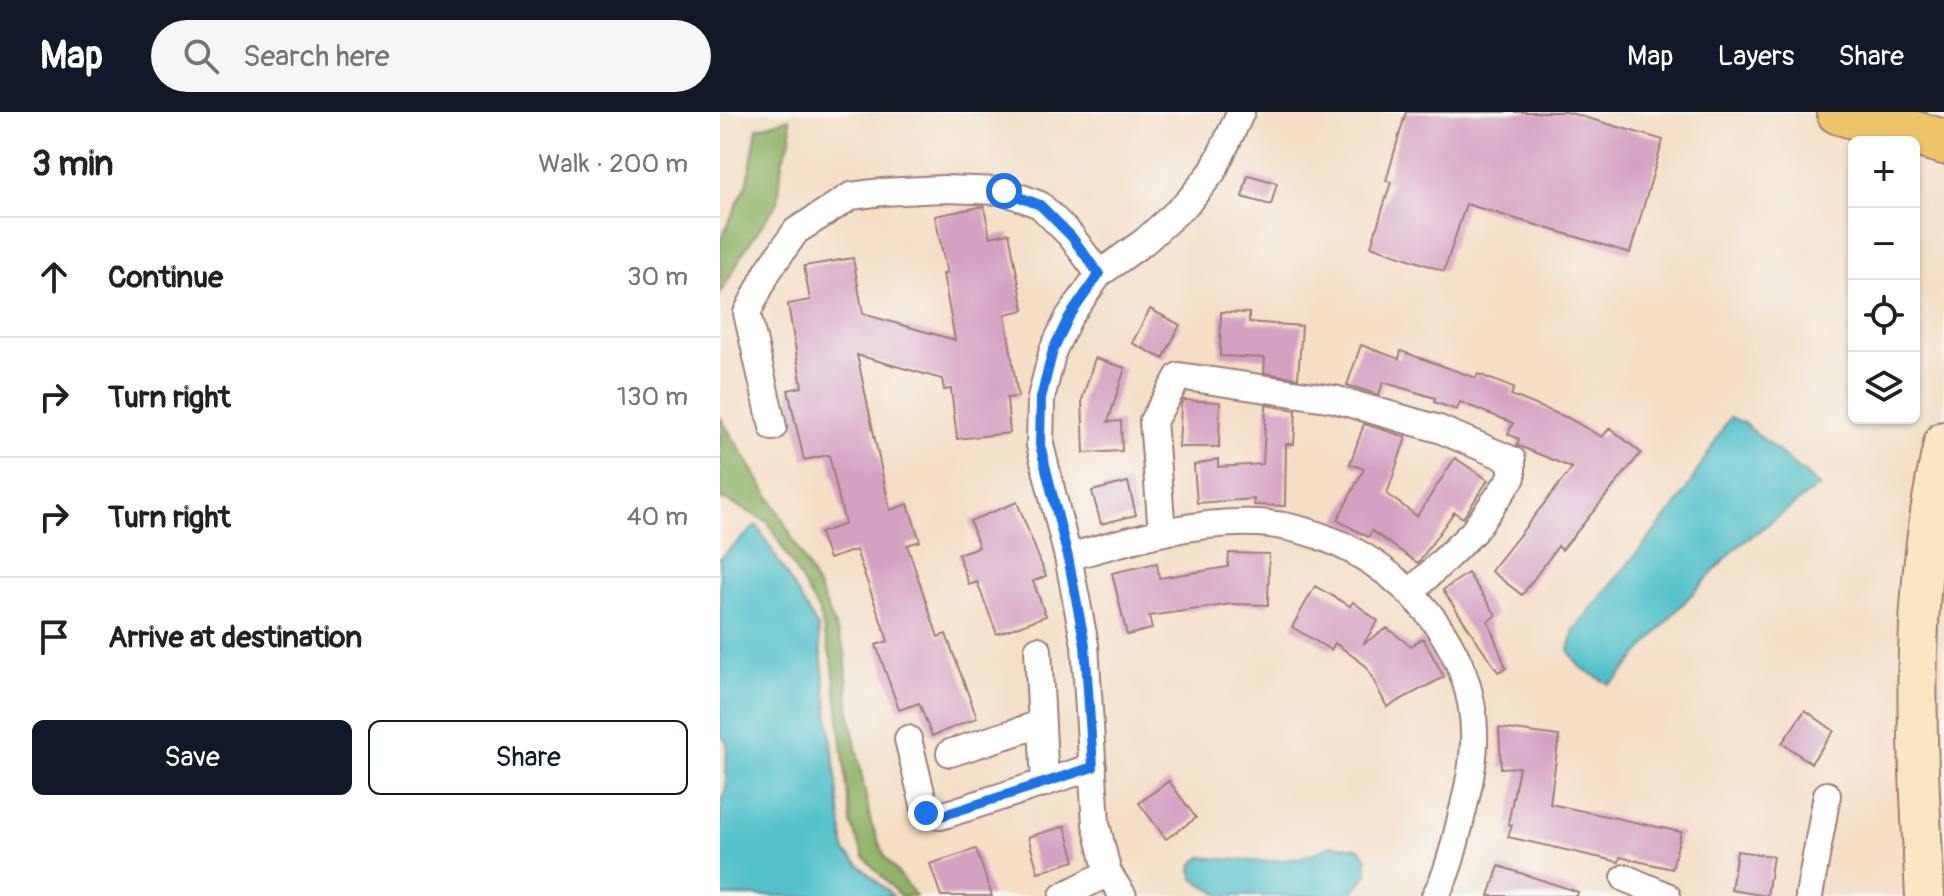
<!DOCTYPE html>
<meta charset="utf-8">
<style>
:root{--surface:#fff;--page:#f6f6f6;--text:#202124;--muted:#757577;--line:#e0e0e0;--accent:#111827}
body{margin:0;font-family:Pangolin,sans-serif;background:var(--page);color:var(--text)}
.controls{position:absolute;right:24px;top:24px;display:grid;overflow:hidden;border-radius:12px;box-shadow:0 2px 6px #0004}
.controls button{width:72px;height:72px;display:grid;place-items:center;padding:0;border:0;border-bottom:2px solid var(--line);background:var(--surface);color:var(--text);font:40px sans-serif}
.stop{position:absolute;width:24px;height:24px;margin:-18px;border:6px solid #1a73e8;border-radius:50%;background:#fff}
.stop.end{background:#1a73e8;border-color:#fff;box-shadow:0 2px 8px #0008}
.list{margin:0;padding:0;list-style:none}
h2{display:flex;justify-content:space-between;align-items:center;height:104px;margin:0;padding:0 32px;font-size:34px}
h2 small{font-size:26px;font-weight:400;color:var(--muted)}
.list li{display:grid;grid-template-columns:52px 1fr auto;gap:24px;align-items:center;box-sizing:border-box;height:120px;padding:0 32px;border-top:2px solid var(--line)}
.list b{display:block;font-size:30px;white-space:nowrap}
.list em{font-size:26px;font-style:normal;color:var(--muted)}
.actions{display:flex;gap:16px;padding:24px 32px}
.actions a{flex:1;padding:18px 0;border:2px solid var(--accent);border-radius:12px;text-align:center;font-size:28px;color:var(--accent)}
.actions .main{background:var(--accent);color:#fff}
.icon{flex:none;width:44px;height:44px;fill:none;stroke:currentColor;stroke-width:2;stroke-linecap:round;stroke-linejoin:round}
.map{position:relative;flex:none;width:1224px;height:784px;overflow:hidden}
header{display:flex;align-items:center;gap:48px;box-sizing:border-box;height:112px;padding:0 40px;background:var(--accent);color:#fff}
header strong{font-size:38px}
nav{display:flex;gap:44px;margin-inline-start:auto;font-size:28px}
.search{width:560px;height:72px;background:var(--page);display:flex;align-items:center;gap:20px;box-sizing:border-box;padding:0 28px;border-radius:44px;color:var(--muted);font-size:30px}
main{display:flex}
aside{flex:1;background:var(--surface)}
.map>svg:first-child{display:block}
</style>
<header>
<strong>Map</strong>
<div class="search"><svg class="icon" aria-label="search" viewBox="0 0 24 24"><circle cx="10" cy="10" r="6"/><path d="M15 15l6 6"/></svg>Search here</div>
<nav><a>Map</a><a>Layers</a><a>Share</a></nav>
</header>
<main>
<aside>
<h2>3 min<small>Walk · 200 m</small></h2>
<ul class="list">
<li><svg class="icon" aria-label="ahead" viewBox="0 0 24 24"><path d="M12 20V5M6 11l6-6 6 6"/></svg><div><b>Continue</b></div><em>30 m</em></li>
<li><svg class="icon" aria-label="right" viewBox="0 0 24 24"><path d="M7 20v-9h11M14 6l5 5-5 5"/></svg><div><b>Turn right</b></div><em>130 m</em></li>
<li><svg class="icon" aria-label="right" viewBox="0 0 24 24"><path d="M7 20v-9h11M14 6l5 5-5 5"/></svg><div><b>Turn right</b></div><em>40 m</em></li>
<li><svg class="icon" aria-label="arrive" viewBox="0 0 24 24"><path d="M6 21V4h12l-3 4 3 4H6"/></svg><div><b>Arrive at destination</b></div></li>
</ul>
<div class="actions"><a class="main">Save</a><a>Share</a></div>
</aside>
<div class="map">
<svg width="1224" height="784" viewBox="0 0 1224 784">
<rect width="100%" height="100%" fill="#f6f6f2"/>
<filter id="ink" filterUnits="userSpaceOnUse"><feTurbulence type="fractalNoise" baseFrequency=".0125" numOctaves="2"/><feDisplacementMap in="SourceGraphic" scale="16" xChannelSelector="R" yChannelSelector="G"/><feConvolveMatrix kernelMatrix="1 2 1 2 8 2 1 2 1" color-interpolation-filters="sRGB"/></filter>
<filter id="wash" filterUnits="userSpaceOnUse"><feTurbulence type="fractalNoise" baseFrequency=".006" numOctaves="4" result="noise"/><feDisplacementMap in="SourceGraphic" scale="32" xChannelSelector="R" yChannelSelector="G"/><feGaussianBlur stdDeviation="1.8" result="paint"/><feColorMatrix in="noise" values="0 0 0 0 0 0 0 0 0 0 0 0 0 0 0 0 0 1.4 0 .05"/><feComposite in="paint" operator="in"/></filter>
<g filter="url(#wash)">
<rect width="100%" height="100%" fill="#f4dec4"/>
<path fill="#8fb266" stroke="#6c6848" stroke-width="2" d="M70,6L71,25L62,50L58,90L24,139L0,183V129L28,69L37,16Z
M0,305L58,399L101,481L125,539L130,604L151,711L165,745L196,784H180L144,745L131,711L113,554L99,500L48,410L10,390L0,387Z"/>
<path fill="#53c1ca" stroke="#4e707a" stroke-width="2" d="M1010,305L1024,311L1099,374L1016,436L954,501L898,566L889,572L860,555L849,539L854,518L959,390Z
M37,413L98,516L125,740L173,784H0V700L6,675L7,630L0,623V446Z
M611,733L639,736L647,746V762L630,784H502L474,767L472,760L473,752L482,745C525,749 572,756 611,733Z"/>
<g id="blocks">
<path fill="#d5a1c2" d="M686,0H847L943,28L910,141L746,92L724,159L651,134L671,70L666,69Z
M528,63L557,71L551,93L522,85Z
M264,94L270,125L289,121L304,198L285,202L298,285L287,286L290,321L237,327L231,277L224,278L222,267L137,243L170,398L188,392L200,429L187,433L218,525L226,522L257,606L212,624L199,591L179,598L156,533L168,529L136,438L109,447L100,421L125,412L109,343L84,348L68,278L82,275L68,192L90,188L84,154L133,146L143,202L235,228L223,162H227L215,104Z
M430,197L460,213L443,247L412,231Z
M501,200L529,201V210L582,214L578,266L544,261L545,246L500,244Z
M641,233L679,247L681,239L756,266L758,262L794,276L791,283L848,306L882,325L890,316L921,341L842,438L838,434L802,483L771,459L852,356L797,333L799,327L788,322L793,311L740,290L737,298L714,290L715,286L663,270L659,283L627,273Z
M375,246L405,256L388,310L401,309L402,339L364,341L362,288Z
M463,288L500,290L499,335H459L461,293Z
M546,293L576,298L574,332H566L565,394L534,393V387L477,391L474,353L498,347V355L543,352Z
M644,312L686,325L667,382L697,404L735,346L768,368L743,406L734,400L698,451L652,419L648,425L617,408L644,357L630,352Z
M408,370L416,403L381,412L372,379Z
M297,390L326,464L313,469L326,504L277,522L257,470L249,473L238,442L259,435L250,409Z
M509,441L549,442L548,493L512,492L429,504L432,517L407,523L392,461L437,451L439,466L508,455Z
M748,461L776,503L768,509L786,556L778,560L723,478Z
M595,474L630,494L633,490L658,509L643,532L667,516L691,534L703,526L724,565L667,595L646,554L615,531L611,538L572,515Z
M1085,598L1114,619L1091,651L1062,631Z
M779,616L839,624L830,692L961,720L952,757L900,745L899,750L788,725L792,713L788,712L799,655L781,656Z
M449,669L476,706L446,727L419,691Z
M345,714L355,749L318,760L308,725Z
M256,737L272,784H221L210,752Z
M1017,739L1053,744L1047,784L1011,778Z
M779,754L858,780L857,784H769Z"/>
</g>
</g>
<g filter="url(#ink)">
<use href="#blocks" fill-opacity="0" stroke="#9f7e78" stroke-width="2"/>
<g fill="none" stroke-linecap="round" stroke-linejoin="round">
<g stroke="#9f7e78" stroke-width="30">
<path id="street" d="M53,315L27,201L48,159L76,119L131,84L162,80L223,77L284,79L320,93L351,124L379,162
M442,420L433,309L459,264L614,287L719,317L792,348V365L753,420L691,480
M348,445C410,428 473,408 538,411C645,417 752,510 754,620C755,650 747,681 740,710C734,735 728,762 715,784
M318,538L325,671
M188,627L206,701L221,704L373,655
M230,641L321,612
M905,766L947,784
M343,784L388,761
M403,784L388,761L376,712L365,533L348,445L320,333L321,286L333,238L349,205L379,162L425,129L468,90L493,59L521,0
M1089,784L1107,683"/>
</g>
<g stroke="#9f7e78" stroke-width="42">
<path id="secondary" d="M1205,784C1197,628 1187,483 1224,329"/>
</g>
<g stroke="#9f7e78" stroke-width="48">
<path id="highway" d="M1119,0L1224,30"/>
</g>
<use href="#street" stroke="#fff" stroke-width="26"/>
<use href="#secondary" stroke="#f9e7c3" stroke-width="38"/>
<use href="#highway" stroke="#f0c469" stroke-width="44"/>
</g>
</g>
<g fill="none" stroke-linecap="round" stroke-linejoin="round" filter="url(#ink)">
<path stroke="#1a73e8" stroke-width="10" d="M206,701L221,704L373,655L365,533L348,445L320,333L321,286L333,238L349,205L379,162L351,124L320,93L284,79"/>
</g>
</svg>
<div class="controls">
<button>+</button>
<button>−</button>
<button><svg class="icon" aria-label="locate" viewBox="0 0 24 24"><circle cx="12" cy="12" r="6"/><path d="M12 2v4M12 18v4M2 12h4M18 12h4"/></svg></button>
<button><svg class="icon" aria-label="layers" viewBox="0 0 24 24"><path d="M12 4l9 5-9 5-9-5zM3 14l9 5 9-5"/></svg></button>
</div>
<div class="stop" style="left:284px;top:79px"></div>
<div class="stop end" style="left:206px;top:701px"></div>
</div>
</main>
